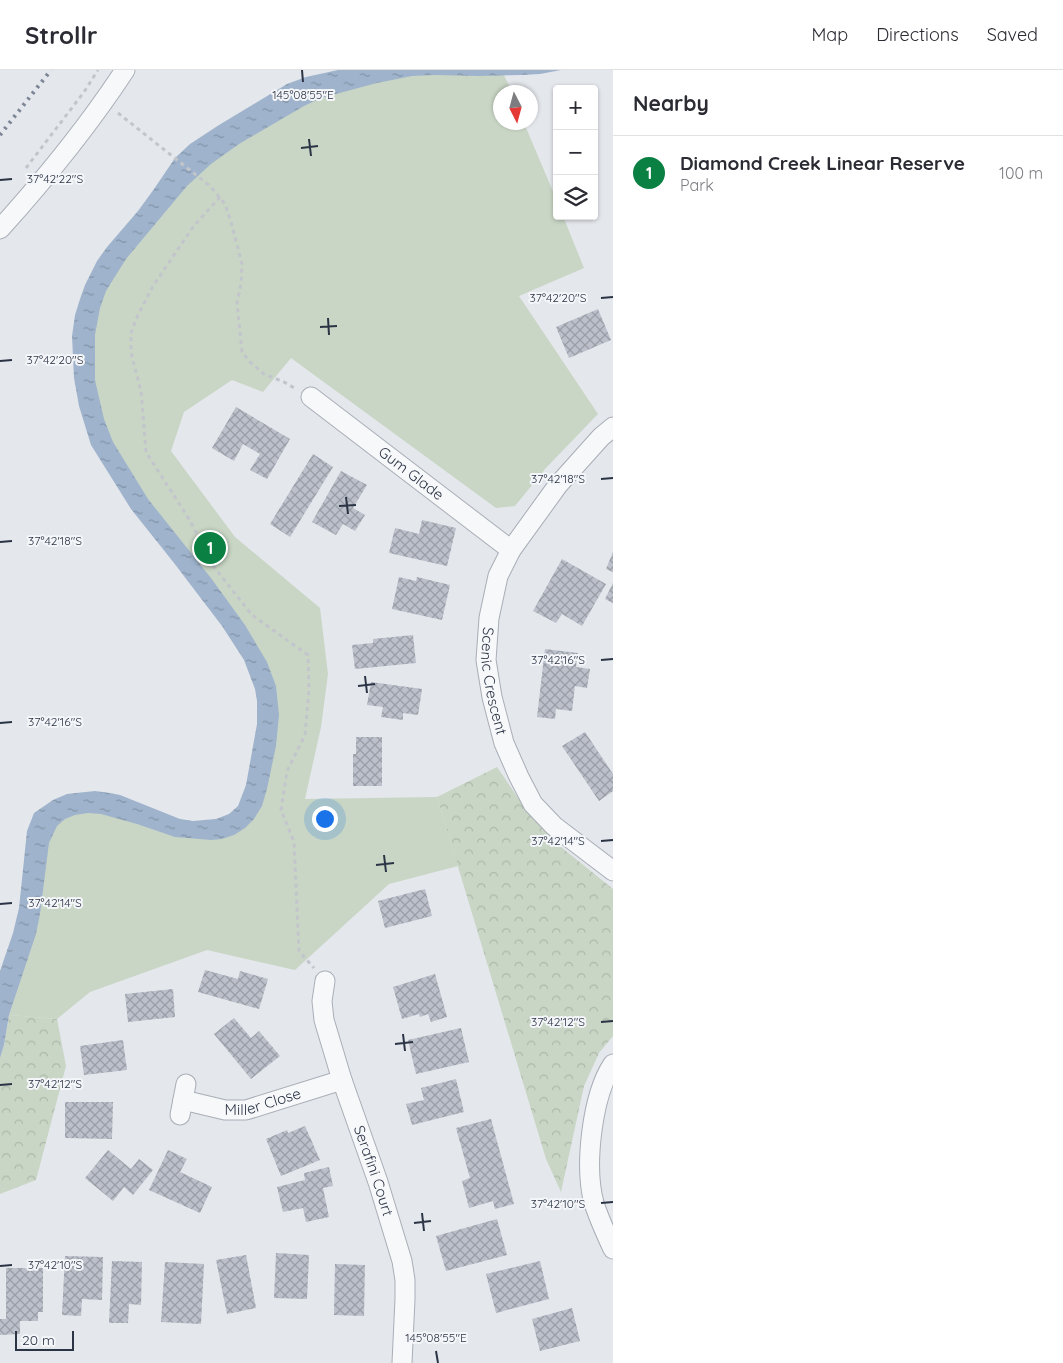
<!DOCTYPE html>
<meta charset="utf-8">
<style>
:root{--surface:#fff;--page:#f7f7f7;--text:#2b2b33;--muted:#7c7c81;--line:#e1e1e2;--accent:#0b8043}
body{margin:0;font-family:Quicksand,sans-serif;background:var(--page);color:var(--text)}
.controls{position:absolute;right:15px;top:15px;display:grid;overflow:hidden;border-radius:5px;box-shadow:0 1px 4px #0004}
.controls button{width:45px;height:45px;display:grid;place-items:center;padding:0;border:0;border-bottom:1px solid var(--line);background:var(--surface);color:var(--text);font:25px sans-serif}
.compass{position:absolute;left:493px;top:15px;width:45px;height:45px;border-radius:50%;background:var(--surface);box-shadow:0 1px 4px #0004;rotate:174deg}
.scale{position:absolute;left:15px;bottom:12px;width:59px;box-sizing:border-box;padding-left:5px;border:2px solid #2b3445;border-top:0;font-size:14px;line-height:18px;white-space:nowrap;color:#2b3445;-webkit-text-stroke:4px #f4f6f9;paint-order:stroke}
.you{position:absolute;left:324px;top:748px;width:18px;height:18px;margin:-12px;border:4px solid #fff;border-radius:50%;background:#1a73e8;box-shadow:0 0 0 8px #1a73e833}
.badge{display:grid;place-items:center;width:32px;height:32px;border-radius:50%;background:var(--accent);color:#fff;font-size:16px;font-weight:700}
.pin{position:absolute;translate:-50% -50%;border:2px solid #fff;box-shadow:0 1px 5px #0006}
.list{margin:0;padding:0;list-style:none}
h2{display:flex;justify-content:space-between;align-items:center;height:65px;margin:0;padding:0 20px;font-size:21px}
h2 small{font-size:16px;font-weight:400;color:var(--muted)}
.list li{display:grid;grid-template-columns:32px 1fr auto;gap:15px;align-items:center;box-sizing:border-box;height:75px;padding:0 20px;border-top:1px solid var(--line)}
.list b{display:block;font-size:19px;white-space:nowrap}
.list p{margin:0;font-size:16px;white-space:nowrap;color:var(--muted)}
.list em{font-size:16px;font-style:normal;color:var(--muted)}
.icon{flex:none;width:28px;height:28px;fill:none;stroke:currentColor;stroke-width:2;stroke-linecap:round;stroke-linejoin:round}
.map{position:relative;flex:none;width:613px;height:1293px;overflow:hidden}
header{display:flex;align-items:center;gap:30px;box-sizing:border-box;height:70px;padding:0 25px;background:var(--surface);border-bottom:1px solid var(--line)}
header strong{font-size:24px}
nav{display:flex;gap:28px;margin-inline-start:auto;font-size:18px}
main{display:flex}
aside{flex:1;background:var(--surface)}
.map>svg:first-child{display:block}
</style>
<header>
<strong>Strollr</strong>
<nav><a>Map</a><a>Directions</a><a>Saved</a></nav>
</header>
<main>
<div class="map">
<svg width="613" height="1293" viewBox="0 0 613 1293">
<defs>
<pattern id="forest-crowns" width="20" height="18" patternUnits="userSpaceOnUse" patternTransform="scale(1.25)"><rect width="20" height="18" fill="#c9d6c5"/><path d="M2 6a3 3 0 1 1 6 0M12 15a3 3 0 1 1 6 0" fill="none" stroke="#adb8ab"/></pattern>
<pattern id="water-ripples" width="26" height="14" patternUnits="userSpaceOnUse" patternTransform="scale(1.25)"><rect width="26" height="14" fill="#9fb4cc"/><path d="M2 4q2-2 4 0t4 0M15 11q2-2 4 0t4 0" fill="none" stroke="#8293a7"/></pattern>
<pattern id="building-cross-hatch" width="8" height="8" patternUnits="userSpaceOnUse" patternTransform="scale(1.25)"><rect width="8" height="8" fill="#bbc0ca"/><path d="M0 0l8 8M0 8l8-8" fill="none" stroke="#989da6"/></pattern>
</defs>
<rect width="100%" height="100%" fill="#e4e7ec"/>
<path fill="url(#forest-crowns)" d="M497,697L527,741L561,777L613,819V966L599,983L584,1016L561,1122L546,1089L437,727Z
M9,945L57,949L66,996L36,1110L0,1124V988L4,975Z"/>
<path fill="#c9d6c5" d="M503,3L512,22H500V52L524,53L557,131V146H563L584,198L519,226L598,344L545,399L515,436L496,438L291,288L263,322L232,310L184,342L171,381L235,467L320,538L328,604L321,657L305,729L437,727L458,796L389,814L295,900L207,880L90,922L57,949L9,945L19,911L29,827L59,731L209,760L252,726L269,623L139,436L86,319L92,223L175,107L354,5Z"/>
<path fill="url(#water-ripples)" d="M338,0H561L540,4L522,5L479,6L435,5L412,6L377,13L321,28L304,36L239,74L211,94L187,116L126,189L106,221L100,238L95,265V310L104,349L113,372L148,429L211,508L245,555L267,592L276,616L279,645L276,676L267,719L262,736L254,749L245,758L234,765L222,769L211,770L175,767L137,754L101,744L88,743L75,745L65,749L57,756L49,773L40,844L36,864L9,945L4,975L0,988V901L13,863L19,838L27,761L34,743L53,730L67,724L95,721L110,723L120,725L180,749L193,751L204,750L216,749L229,744L238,736L246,715L257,654V631L255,619L244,590L222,556L174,493L131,439L91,375L79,336L74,308L72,266L75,245L80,229L85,215L97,191L107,177L138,141L154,119L175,88L190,74L219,55L287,14L306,7Z"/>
<path fill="url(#building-cross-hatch)" d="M598,239L611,270L569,288L556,257Z
M236,337L290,369L267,409L250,400L260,384L243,374L234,391L212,378Z
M313,384L333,397L290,467L270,454Z
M341,401L367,415L353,438L365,445L355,461L343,454L336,465L312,452Z
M422,450L456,458L447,496L389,483L395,458L419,464Z
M613,482V502L606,499Z
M562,489L606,514L582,556L562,544L556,553L533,541Z
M399,507L416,511L417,507L450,515L442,550L392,539Z
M613,513V533L605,529Z
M413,565L416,593L355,599L352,575L373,573V569Z
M545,579L578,583L576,597L590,599L587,618L575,616L572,641L556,639L555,649L537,647Z
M371,612L422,619L418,645L403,643V650L381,647L383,637L367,635Z
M585,662L613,704V721L599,731L562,676Z
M356,667H382V716H353V684H356Z
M425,819L432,846L385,858L378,831Z
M205,900L238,909L240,901L268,909L259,939L198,922Z
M435,904L447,947L431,952L428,944L420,947L419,944L402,949L393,917Z
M173,919L175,947L128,952L125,924Z
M234,948L251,968L259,961L280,986L251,1009L214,964Z
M461,958L469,992L416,1004L408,970Z
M123,970L127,1000L84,1005L80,976Z
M456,1009L464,1042L412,1055L406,1034L424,1030L421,1018Z
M65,1032H113L112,1069L65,1068Z
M491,1049L514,1134L495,1139L493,1131L469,1138L462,1111L470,1108L456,1058Z
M305,1056L320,1090L281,1106L266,1069L287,1060L288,1063Z
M108,1080L131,1099L139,1089L153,1100L133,1125L124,1117L113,1131L85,1108Z
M168,1080L187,1089L180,1102L212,1117L200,1143L149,1120Z
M329,1097L333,1116L323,1118L329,1147L306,1152L303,1138L283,1142L277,1117L305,1110L304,1103Z
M497,1149L507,1185L446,1201L436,1166Z
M276,1183L309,1185L307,1229L274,1228Z
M246,1185L256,1238L227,1244L216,1190Z
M65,1186L103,1187L102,1230L82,1229L81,1246L62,1245Z
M112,1191L142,1192L141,1235L129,1234L128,1253H109Z
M540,1191L549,1229L496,1243L486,1204Z
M165,1192L204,1194L201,1254L161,1252Z
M335,1194L365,1195L364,1246L334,1245Z
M6,1198H43V1242H38V1251H20V1264L0,1265V1249H6Z
M572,1238L580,1271L540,1281L532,1249Z"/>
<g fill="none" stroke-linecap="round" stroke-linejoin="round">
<g stroke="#a9aeb7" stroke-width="21">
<g id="minor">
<path d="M0,159C46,108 87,58 125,0"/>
<path id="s1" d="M311,327L511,480"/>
<path id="s2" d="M613,357L601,367L558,415L511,480L498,506L489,548L486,590L492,627L504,673L519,707L533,734L554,756L613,801"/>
<path id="s3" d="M325,911L322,931L324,950L342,1010L378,1112L402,1191L405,1210V1229L402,1293"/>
<path d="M613,994C592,1025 584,1096 594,1133C599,1149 606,1164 613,1179"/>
<path id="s4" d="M183,1030L225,1040H246L342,1010"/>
<path d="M180,1045L186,1014"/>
</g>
</g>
<path stroke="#c2c5cb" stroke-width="3" stroke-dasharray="4 4" stroke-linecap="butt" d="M118,43L210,116L225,134L231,152L242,194L241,213L237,233L242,282L250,292L264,304L284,312L296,319
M26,98L84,22L98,0
M220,127L193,157L153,216L136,249L131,263V283L141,321L146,382L189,449L214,497L252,545L308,585L309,619L305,665L287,701L281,740L294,772L299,881L314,898"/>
<use href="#minor" stroke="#f7f8fa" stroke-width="19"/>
<path stroke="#7d8696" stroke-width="4" stroke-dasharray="2.5 5" stroke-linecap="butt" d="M0,65L51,0"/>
</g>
<path fill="none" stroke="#2b3445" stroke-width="2" d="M302,0L303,12M309,69L311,86M301,78L318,76M0,110L12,109M601,228L613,227M328,248L329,265M320,257L337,256M0,291L12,290M601,409L613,408M346,427L348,444M339,436L356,435M0,472L12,471M601,590L613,589M365,606L367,623M358,616L375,614M0,653L12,652M601,771L613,770M384,785L386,802M376,795L394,793M0,834L12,833M601,952L613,951M403,964L405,981M395,974L413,972M0,1015L12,1014M601,1133L613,1132M422,1143L424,1161M414,1153L431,1151M0,1196L12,1195M436,1281L438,1293"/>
<g text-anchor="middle" stroke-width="4" stroke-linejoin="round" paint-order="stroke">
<g font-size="15" fill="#2b3445" stroke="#f4f6f9">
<text dy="5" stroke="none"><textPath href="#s1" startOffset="126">Gum Glade</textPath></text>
<text dy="5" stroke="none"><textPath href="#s2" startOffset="296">Scenic Crescent</textPath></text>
<text dy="5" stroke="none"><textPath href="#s4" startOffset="82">Miller Close</textPath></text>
<text dy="5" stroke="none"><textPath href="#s3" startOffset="198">Serafini Court</textPath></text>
</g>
</g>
<g font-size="12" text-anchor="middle" fill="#2b3445" stroke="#f4f6f9" stroke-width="4" stroke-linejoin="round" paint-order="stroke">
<text x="303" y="29">145°08'55"E</text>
<text x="55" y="113">37°42'22"S</text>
<text x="558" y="232">37°42'20"S</text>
<text x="55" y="294">37°42'20"S</text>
<text x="558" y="413">37°42'18"S</text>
<text x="55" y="475">37°42'18"S</text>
<text x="558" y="594">37°42'16"S</text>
<text x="55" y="656">37°42'16"S</text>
<text x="558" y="775">37°42'14"S</text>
<text x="55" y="837">37°42'14"S</text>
<text x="558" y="956">37°42'12"S</text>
<text x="55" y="1018">37°42'12"S</text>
<text x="558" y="1138">37°42'10"S</text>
<text x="55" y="1199">37°42'10"S</text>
<text x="436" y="1272">145°08'55"E</text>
</g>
</svg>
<div class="controls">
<button>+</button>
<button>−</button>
<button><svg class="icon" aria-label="layers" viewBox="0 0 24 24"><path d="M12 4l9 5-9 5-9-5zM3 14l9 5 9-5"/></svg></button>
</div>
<svg class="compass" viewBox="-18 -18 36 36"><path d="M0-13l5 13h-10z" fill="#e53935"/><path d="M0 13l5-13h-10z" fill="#7c7c81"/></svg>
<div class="scale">20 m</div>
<div class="you"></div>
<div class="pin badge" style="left:210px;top:478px">1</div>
</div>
<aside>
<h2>Nearby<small></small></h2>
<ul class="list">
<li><span class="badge">1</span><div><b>Diamond Creek Linear Reserve</b><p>Park</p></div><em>100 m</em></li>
</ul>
</aside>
</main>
